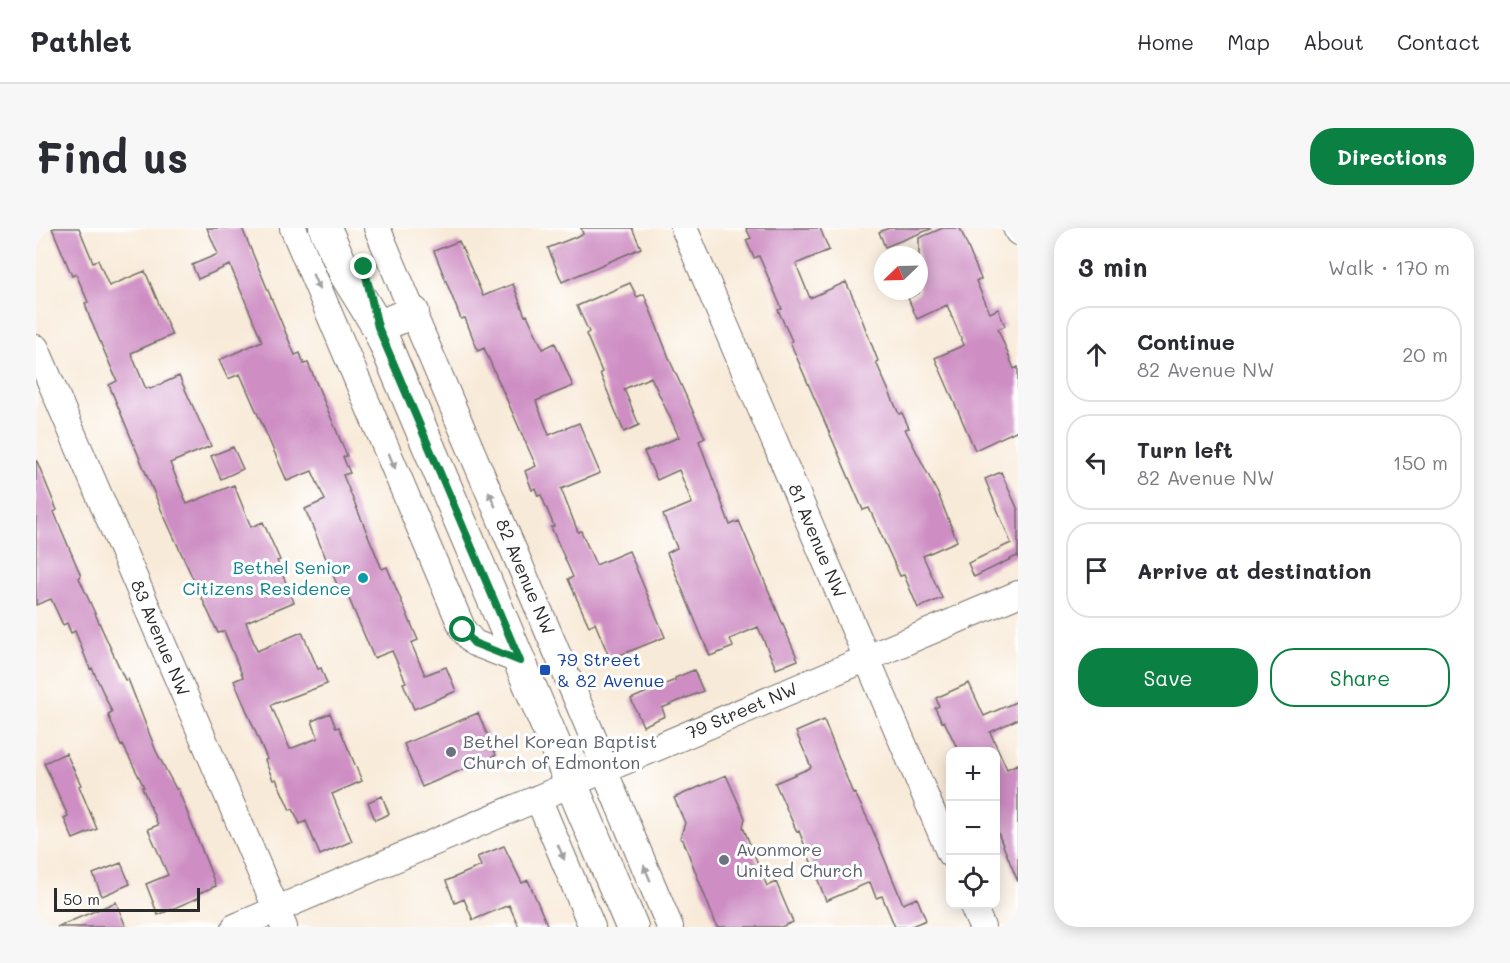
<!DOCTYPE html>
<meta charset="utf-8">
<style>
:root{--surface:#fff;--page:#f7f7f7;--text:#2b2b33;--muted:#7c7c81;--line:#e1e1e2;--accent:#0b8043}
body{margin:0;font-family:Mali,sans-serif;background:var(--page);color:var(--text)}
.controls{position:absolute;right:18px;bottom:18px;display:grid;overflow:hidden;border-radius:12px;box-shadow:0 3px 15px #0003}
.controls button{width:54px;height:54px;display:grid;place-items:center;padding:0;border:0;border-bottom:2px solid var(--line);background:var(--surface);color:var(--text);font:30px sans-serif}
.compass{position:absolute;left:838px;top:18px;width:54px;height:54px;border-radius:50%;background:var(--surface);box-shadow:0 3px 15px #0003;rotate:247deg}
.scale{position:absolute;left:18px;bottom:15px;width:146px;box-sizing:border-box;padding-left:6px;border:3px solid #2b2b2b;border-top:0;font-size:16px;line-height:21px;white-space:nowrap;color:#2b2b2b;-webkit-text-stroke:4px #fff;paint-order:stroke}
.stop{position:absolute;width:18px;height:18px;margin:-14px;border:4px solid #0b8043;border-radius:50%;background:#fff}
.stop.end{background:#0b8043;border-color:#fff;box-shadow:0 2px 6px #0008}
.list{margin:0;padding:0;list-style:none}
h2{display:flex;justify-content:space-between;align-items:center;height:78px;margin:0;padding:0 24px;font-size:26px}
h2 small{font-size:20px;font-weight:400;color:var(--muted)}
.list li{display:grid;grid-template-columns:39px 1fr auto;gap:18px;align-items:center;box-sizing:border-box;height:96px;margin:0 12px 12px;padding:0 12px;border:2px solid var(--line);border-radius:24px}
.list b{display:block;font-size:22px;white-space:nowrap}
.list p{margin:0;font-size:20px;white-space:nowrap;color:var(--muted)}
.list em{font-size:20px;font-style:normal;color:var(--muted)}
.actions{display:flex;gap:12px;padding:18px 24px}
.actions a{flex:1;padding:14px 0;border:2px solid var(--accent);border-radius:24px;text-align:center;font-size:21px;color:var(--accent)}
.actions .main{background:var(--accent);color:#fff}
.icon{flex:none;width:33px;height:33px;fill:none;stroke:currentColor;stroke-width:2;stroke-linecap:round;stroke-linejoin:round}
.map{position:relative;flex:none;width:982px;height:699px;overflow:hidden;border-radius:24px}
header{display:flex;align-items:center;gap:36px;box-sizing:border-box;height:84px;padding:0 30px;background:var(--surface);border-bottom:2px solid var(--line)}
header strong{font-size:28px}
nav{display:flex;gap:33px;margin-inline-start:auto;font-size:21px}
.intro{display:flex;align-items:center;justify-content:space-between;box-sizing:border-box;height:144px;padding:0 36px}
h1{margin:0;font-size:42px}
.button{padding:15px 27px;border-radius:24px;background:var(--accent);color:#fff;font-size:21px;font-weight:700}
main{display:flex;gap:36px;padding:0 36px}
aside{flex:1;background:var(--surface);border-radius:24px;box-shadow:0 3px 15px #0003}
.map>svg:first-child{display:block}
</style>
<header>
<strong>Pathlet</strong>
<nav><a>Home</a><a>Map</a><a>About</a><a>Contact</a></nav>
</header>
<div class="intro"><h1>Find us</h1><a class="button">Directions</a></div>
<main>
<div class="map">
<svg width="982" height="699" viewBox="0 0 982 699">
<rect width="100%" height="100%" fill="#fff"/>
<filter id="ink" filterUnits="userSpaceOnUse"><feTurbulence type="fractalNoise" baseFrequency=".0167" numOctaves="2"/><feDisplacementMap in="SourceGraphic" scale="12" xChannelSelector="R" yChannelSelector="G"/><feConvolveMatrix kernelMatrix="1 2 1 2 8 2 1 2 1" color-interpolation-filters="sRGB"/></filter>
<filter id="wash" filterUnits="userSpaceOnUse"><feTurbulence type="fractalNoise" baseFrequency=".008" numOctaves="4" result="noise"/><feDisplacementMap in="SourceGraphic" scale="24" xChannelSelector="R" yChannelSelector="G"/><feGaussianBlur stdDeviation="1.35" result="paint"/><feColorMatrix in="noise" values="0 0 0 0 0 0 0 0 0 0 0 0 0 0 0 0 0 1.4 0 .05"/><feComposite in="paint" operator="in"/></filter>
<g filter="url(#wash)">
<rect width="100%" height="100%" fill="#f8ead8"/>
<g id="blocks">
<path fill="#ce8dc3" d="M16,0H43L57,34L62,32L73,58L109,43L136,107L95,125L110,161L113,159L114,161L143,148L175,218L134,235L151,276L198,257L215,299L227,294L244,332L241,333L258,374L210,394L221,423L266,404L282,441L285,440L291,456L235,477L254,521L282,510L276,493L294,485L300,500L303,499L326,553L296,566L316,613L284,627L270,593L264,596L257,581L254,582L240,551L237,552L229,532L231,531L198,453L207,449L188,403L182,405L124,279L73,157L81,153L53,88L49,75L52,74L40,46L36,48Z
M171,0H206L259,127L264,125L268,136L272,135L311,228L307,229L314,245L307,247L346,341L351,339L382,412L375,415L389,447L410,439L420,463L378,481L367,455L370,454L356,423L338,430L308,359L303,361L269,281L289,272L276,243L251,253L204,146L192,151L183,132L226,113L194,37L162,51L156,37L182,26Z
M545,0H596L605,20L526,54L512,20L547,6Z
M710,0H784L793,22L760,36L774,70L810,54L820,76L842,133L840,134L863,186L866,185L873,200L869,201L903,268L921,313L887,328L906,370L882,380L868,347L864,348L833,280L827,282L754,114L756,113L742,82L746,81L723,28L718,30L710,12L715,10Z
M853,0H894L895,1L849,19L843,4Z
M907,0H924L945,51L940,53L954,85L962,81L969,98L962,101L978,141L982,139V202L939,222L899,130L928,117L911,77L881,91L872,70L883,65V10Z
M423,13L447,68L477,56L489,88L491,87L507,121L519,115L537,158L500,173L513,207L543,195L564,245L525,261L542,304L545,303L560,337L593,323L629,409L574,431L559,395L553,398L532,351L537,349L515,299L518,298L505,267L502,268L499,260L496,262L489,243L500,238L448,120L442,123L429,90L425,91L398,23Z
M594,55L601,69L608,66L635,135L669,210L663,213L694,297L703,293L762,432L740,441L722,399L694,411L697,419L674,428L631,325L641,320L627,287L656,275L643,242L621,252L608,224L643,209L615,149L588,161L603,197L588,204L564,145L566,144L550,106L553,104L541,78Z
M197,219L207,241L185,251L175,228Z
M0,231L21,282L18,284L45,348L43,350L89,452L92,451L120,523L140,561H142L180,658L163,665L164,669L122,687L110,656L132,647L112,601L122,597L106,559H108L87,517L85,518L72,486L76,484L56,440L54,441L39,403L35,405L31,395L27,397L15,371L0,377Z
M965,244L982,282V329L981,328L938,349L932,335L975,315L949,251Z
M658,442L667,463L626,480L629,488L607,498L595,471L639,452V450Z
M933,455L948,488L982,473V491L954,504L971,541L982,536V654L960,600V524H923L908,493L906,494L899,480L903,478L900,470Z
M442,485L460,527L386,559L368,516Z
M788,492L817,566L819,565L835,598L867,676L881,670L890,692L873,699H859L846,668L840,670L834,654L790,673L763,603L761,604L739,555L774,540L775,539L760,504Z
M30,525L45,557L43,558L61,601L37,611L28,590L32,588L8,535Z
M690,547L709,590L707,599L731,658L740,654L757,694L745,699H681L647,612L644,610L649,595L638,570Z
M346,568L353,586L339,592L332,574Z
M468,618L486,655L492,652L512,699H483L473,677L437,692L428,671L419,675L410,653L445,638L441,629Z
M85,635L94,656L66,668L57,646Z
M80,674L90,699H21Z"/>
</g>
</g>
<g filter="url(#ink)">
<use href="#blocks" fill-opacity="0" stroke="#736e68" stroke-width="1.5"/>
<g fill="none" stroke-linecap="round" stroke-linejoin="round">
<g stroke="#736e68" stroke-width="28">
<path id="minor" d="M257,0L427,402L438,415L484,433
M341,0L561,519L568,542L634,699
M648,0L914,626
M980,0L982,4
M0,120L248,699
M502,570L556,699
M936,676L946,699
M199,699L982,366"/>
</g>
<g stroke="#736e68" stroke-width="34">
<path id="major" d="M289,0L310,47L342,99L596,699
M342,99L377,84"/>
</g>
<use href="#minor" stroke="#fff" stroke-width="26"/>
<use href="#major" stroke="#fff" stroke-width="32"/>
</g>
<defs><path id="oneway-solid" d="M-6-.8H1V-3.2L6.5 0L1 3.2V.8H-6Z" transform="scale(1.5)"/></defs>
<g fill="#a0a0a0">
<use href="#oneway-solid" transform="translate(280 54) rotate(67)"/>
<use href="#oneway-solid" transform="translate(356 233) rotate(67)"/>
<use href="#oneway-solid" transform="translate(456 271) rotate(-113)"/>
<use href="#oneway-solid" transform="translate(525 624) rotate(67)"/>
<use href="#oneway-solid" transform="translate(611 645) rotate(-113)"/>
</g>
</g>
<g fill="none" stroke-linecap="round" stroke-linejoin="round" filter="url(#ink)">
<path stroke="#0b8043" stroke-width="8" d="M328,39L342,99L484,433L438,415L427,402"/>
</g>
<circle fill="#0f9aa8" stroke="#fff" stroke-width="2" cx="327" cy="350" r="6"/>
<rect fill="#1a4fb4" stroke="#fff" stroke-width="2" x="503" y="436" width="12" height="12" rx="3"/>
<g fill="#6b7280" stroke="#fff" stroke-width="2">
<circle cx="415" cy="524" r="6"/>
<circle cx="688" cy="632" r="6"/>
</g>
<g text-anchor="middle" stroke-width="6" stroke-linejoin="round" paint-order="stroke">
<g font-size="18" fill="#2b2b2b" stroke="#fff">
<text transform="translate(781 313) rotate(67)" y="6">81 Avenue NW</text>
<text transform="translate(489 349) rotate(67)" y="6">82 Avenue NW</text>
<text transform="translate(124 410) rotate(67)" y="6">83 Avenue NW</text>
<text transform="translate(706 483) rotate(-23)" y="6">79 Street NW</text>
</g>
<g font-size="18" fill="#0d838f" stroke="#fff" text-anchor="end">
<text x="315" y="346">Bethel Senior<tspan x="315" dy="21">Citizens Residence</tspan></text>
</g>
<g font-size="18" fill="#164399" stroke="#fff" text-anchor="start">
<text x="521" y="438">79 Street<tspan x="521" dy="21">&amp; 82 Avenue</tspan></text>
</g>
<g font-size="18" fill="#5b616d" stroke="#fff" text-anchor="start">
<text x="427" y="520">Bethel Korean Baptist<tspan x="427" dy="21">Church of Edmonton</tspan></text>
<text x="700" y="628">Avonmore<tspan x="700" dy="21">United Church</tspan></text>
</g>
</g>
</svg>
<div class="controls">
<button>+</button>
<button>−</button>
<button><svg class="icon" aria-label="locate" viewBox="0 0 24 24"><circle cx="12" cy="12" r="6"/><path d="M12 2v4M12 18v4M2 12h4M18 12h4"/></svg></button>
</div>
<svg class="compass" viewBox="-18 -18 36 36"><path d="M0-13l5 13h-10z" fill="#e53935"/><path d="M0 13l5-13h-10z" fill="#7c7c81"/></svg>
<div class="scale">50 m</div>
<div class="stop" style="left:427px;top:402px"></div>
<div class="stop end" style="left:328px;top:39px"></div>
</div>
<aside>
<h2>3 min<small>Walk · 170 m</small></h2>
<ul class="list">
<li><svg class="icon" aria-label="ahead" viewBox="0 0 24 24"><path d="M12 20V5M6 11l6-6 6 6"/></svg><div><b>Continue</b><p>82 Avenue NW</p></div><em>20 m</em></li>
<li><svg class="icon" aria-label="left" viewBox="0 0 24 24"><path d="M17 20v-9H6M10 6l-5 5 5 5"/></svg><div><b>Turn left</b><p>82 Avenue NW</p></div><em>150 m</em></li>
<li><svg class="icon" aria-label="arrive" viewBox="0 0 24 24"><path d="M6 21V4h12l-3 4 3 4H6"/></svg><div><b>Arrive at destination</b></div></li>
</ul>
<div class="actions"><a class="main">Save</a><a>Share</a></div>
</aside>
</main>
